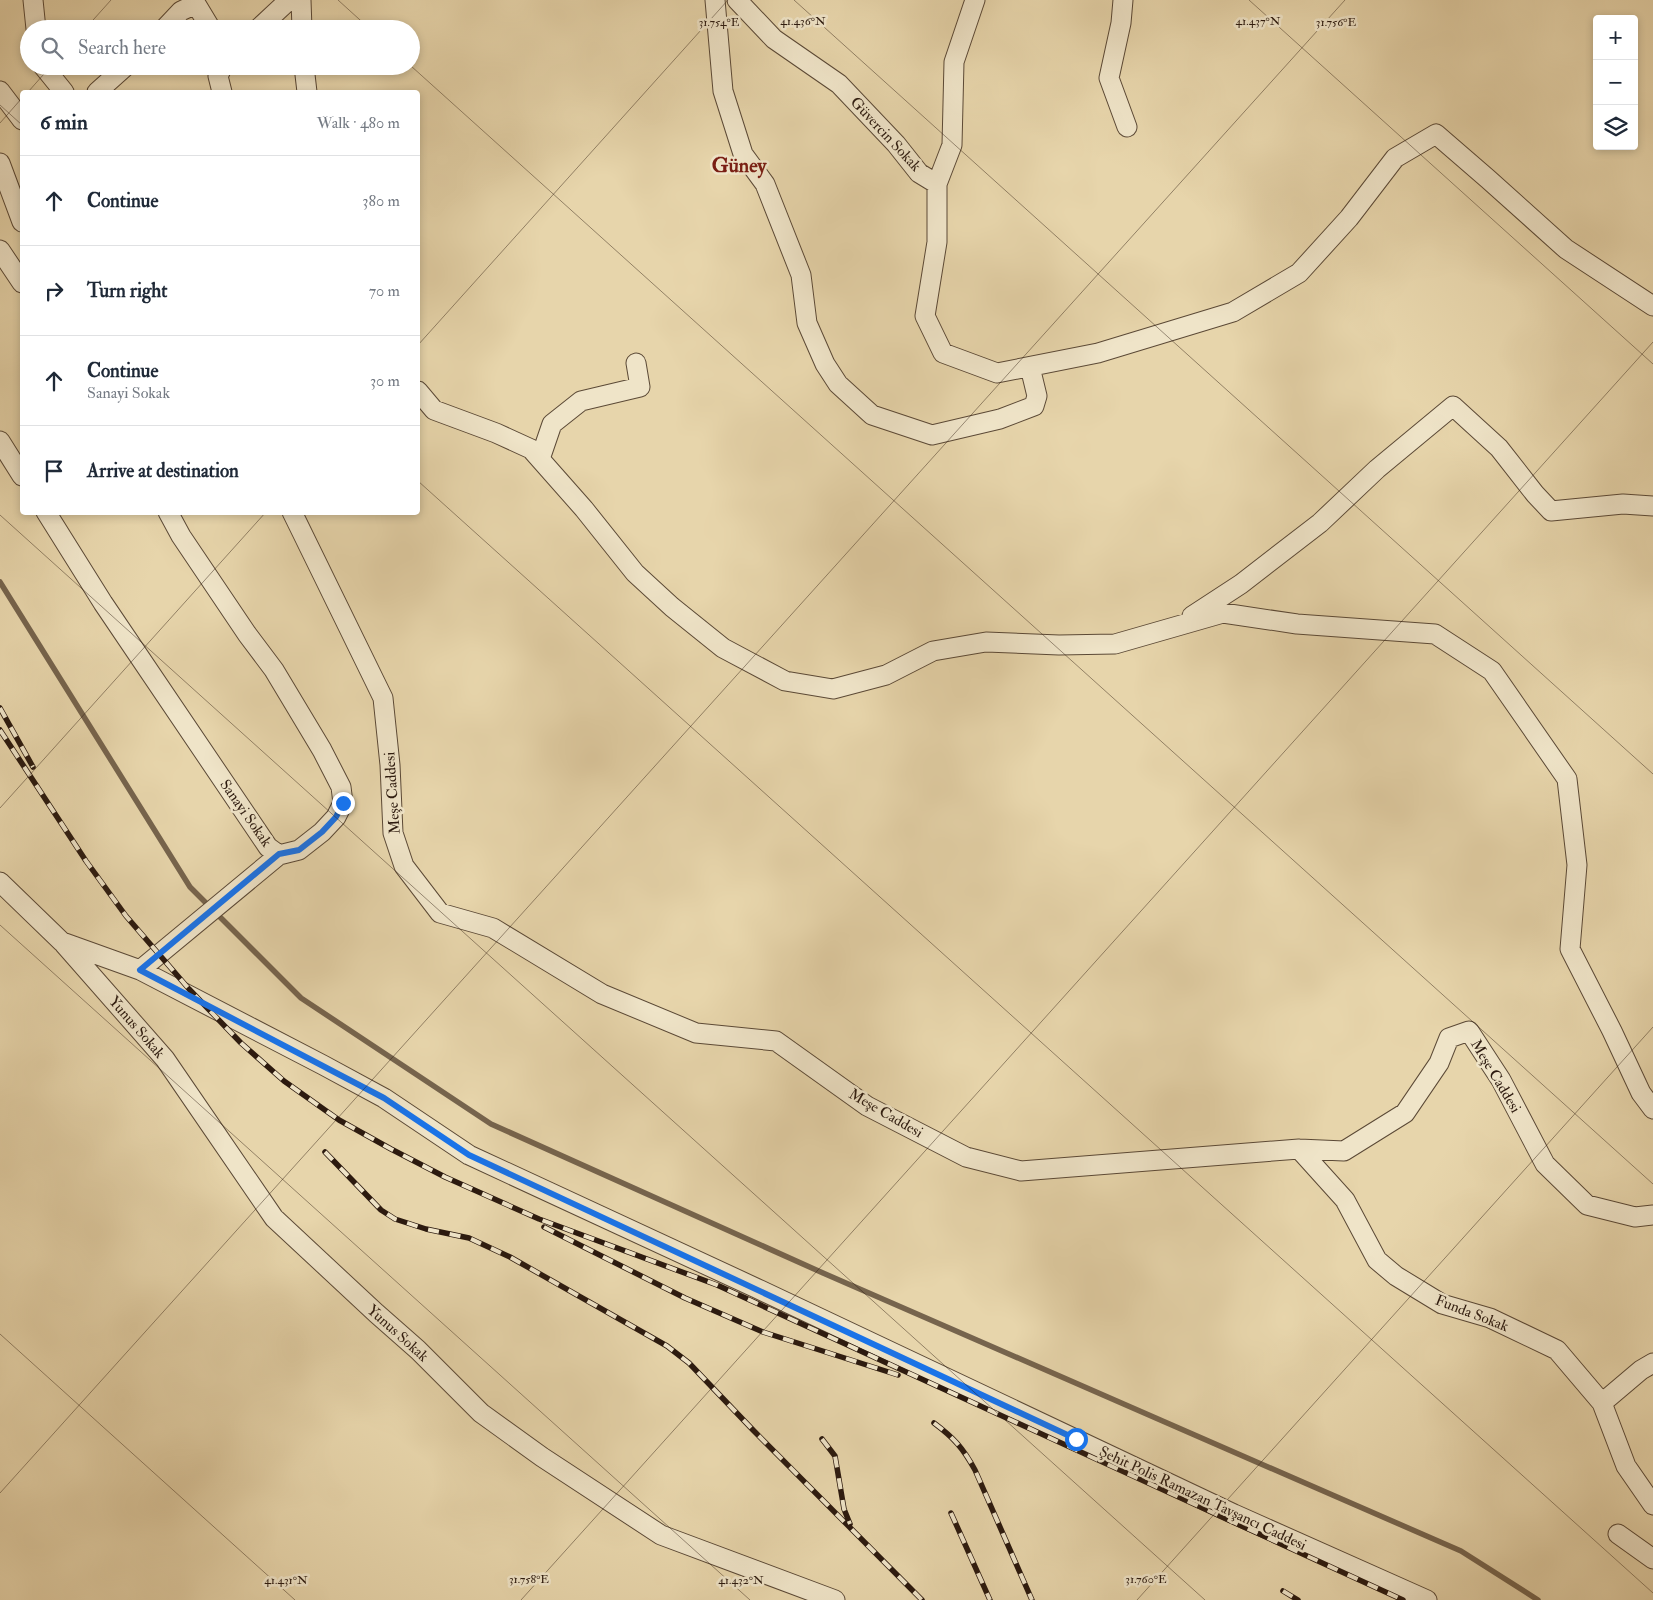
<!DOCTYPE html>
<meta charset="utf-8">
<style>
:root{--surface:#fff;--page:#f2f2f3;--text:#1f2937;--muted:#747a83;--line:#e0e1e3}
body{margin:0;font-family:"IM FELL Double Pica",serif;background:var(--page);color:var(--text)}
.controls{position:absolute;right:15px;top:15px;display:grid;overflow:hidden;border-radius:5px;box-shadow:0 2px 8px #0003}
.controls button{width:45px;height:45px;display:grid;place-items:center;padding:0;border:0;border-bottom:1px solid var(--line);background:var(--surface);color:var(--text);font:25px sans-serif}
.stop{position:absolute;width:15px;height:15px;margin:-11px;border:4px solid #1a73e8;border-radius:50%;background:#fff}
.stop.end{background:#1a73e8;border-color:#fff;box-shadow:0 1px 5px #0008}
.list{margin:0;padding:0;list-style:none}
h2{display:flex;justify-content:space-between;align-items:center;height:65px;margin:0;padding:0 20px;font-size:21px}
h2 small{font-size:16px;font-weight:400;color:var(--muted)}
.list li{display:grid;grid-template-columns:32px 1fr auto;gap:15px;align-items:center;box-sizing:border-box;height:90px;padding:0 20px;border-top:1px solid var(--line)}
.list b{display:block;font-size:19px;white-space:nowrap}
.list p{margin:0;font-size:16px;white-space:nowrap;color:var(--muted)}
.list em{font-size:16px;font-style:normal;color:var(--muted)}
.icon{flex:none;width:28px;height:28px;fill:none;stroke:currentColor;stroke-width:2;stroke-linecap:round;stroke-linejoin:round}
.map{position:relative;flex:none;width:1653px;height:1600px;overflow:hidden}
.search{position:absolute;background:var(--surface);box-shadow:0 2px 8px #0003;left:20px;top:20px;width:400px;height:55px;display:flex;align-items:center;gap:12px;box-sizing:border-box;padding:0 18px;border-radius:28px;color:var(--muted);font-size:19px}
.panel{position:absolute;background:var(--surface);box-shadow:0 2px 8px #0003;left:20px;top:90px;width:400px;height:425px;border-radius:5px}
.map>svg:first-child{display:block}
</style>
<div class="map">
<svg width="1653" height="1600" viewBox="0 0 1653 1600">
<rect width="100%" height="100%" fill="#e7d5ab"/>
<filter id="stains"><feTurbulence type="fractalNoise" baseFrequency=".004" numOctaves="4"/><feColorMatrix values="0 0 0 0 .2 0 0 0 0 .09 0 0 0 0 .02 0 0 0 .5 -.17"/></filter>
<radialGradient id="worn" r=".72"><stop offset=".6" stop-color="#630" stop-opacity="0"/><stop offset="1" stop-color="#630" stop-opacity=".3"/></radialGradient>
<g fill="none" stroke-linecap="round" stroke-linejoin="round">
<path stroke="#76644d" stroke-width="5.5" d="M0,582L190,887L301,998L491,1124L823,1273L1461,1551L1538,1600"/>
<g stroke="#5b4936" stroke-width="21">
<path id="minor" d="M33,0L36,29
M301,0L302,29
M715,0L723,91L743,154L765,184L801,275L807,323L825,364L838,384L872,415L932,435L1000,419L1034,406L1037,396L1030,367
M737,0L774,39L839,84L896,144L919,173L937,184L952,145L954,62L975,0
M1123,0L1121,23L1109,78L1127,127
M164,29L181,11L196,4L211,29
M258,29L289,0
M43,66L64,92
M304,66L307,92
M0,91L22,120
M97,92L126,66
M222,92L218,76L223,66
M0,163L22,222
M937,184V242L925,316L943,353L997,373L1098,353L1233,312L1299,273L1349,218L1395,158L1436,134L1488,179L1566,249L1653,306
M0,250L22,283
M418,391L434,410L496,433L531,449L584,509L635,573L672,607L723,648L785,681L833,689L886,675L933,651L986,642L1059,645L1115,644L1223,613L1297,624L1435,634L1492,671L1567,779L1577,865L1570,949L1612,1031L1641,1093L1653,1109
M0,441L22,476
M540,459L552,424L581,401L640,387L636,363
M46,512L103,603L268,847L279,855L299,850L322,832L336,817L343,803L341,787L322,750L274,670L247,634L181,536L168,512
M292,512L383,698L390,765L393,833L404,866L440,913L493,928L602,994L696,1033L776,1041L867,1106L966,1157L1021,1171L1299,1149L1344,1151L1405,1113L1439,1063L1449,1038L1469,1031L1501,1080L1545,1164L1587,1205L1635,1217L1653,1215
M1192,616L1241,584L1320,523L1377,469L1453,406L1499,448L1535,494L1551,511L1623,504L1653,506
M0,882L62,942L140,970L323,1065L384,1098L469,1155L756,1288L1234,1514L1427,1600
M64,944L165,1059L274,1218L376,1313L418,1350L481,1413L542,1457L661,1535L835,1600
M140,970L279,855
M1299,1149L1345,1200L1377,1260L1396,1276L1442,1304L1490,1318L1557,1350L1602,1403L1626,1466L1653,1505
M1602,1403L1641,1370L1653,1363
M1618,1534L1653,1559"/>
</g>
<use href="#minor" stroke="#efe4c8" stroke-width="19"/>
<g stroke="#2c1a0f" stroke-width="5.5">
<path id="rail" d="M0,708L33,767
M0,730L86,861L126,916L189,989L241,1043L284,1081L339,1120L391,1149L445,1177L539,1219L717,1285L1403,1600
M325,1152L381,1210L395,1219L426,1229L469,1238L510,1257L667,1346L689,1363L753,1430L922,1600
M544,1227L685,1298L763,1332L898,1375
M934,1423C954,1438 963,1448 975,1470L1032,1600
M822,1439L835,1456L844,1509L850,1524
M951,1513L990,1600
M1283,1591L1298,1600"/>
</g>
<use href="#rail" stroke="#efe4c8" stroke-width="4" stroke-dasharray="11" stroke-linecap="butt"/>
</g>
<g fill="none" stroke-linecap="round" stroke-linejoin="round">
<path stroke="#1a73e8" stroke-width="6" d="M343,803L336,817L322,832L299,850L279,854L140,970L384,1098L469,1155L1076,1439"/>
</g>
<path fill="none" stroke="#2c1a0f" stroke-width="1" stroke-opacity="0.45" d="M338,0L370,29M794,0L1653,774M1249,0L1653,364M85,29L111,0M411,66L1653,1184M28,92L51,66M0,105L22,125M0,123L22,98M418,345L728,0M418,481L1653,1593M0,515L1205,1600M0,808L266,512M0,925L750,1600M0,1334L295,1600M0,1493L1345,0M521,1600L1653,342M1137,1600L1653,1027"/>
<g text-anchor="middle" stroke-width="5" stroke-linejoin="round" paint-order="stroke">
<g font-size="15" fill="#2c1a0f" stroke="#efe4c8">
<text transform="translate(886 134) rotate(47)" y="5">Güvercin Sokak</text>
<text transform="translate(392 793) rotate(-94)" y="5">Meşe Caddesi</text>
<text transform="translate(246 813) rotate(55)" y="5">Sanayi Sokak</text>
<text transform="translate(137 1027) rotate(49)" y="5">Yunus Sokak</text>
<text transform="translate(1496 1076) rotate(59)" y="5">Meşe Caddesi</text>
<text transform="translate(886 1113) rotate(30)" y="5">Meşe Caddesi</text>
<text transform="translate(1472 1313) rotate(21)" y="5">Funda Sokak</text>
<text transform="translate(398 1333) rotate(42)" y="5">Yunus Sokak</text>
<text transform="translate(1203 1498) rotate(25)" y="5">Şehit Polis Ramazan Tavşancı Caddesi</text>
</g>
<g font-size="20" font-weight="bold" fill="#7a1f14" stroke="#efe4c8">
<text x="739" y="172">Güney</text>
</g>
</g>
<g font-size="12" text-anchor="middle" fill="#2c1a0f" stroke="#efe4c8" stroke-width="5" stroke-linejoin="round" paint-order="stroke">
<text x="803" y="25">41.436°N</text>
<text x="1258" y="25">41.437°N</text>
<text x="719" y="26">31.754°E</text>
<text x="1336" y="26">31.756°E</text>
<text x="529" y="1583">31.758°E</text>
<text x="1146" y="1583">31.760°E</text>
<text x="286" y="1584">41.431°N</text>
<text x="741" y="1584">41.432°N</text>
</g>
<rect width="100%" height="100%" filter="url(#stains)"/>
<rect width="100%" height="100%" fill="url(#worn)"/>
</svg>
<div class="controls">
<button>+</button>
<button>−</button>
<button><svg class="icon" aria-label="layers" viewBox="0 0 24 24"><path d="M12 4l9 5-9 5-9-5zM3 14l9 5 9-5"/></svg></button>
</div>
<div class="stop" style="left:1076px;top:1439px"></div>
<div class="stop end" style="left:343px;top:803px"></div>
<div class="search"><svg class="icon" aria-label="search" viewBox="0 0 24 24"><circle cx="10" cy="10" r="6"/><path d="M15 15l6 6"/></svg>Search here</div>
<section class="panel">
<h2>6 min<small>Walk · 480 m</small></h2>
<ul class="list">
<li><svg class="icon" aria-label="ahead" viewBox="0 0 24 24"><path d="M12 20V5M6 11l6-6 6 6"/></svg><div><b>Continue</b></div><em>380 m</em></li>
<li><svg class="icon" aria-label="right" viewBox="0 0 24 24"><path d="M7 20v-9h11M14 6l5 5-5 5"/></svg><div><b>Turn right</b></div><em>70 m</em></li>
<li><svg class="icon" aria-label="ahead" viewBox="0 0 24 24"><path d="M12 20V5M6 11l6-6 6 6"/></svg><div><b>Continue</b><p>Sanayi Sokak</p></div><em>30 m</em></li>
<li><svg class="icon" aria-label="arrive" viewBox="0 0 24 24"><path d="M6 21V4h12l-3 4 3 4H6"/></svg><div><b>Arrive at destination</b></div></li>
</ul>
</section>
</div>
